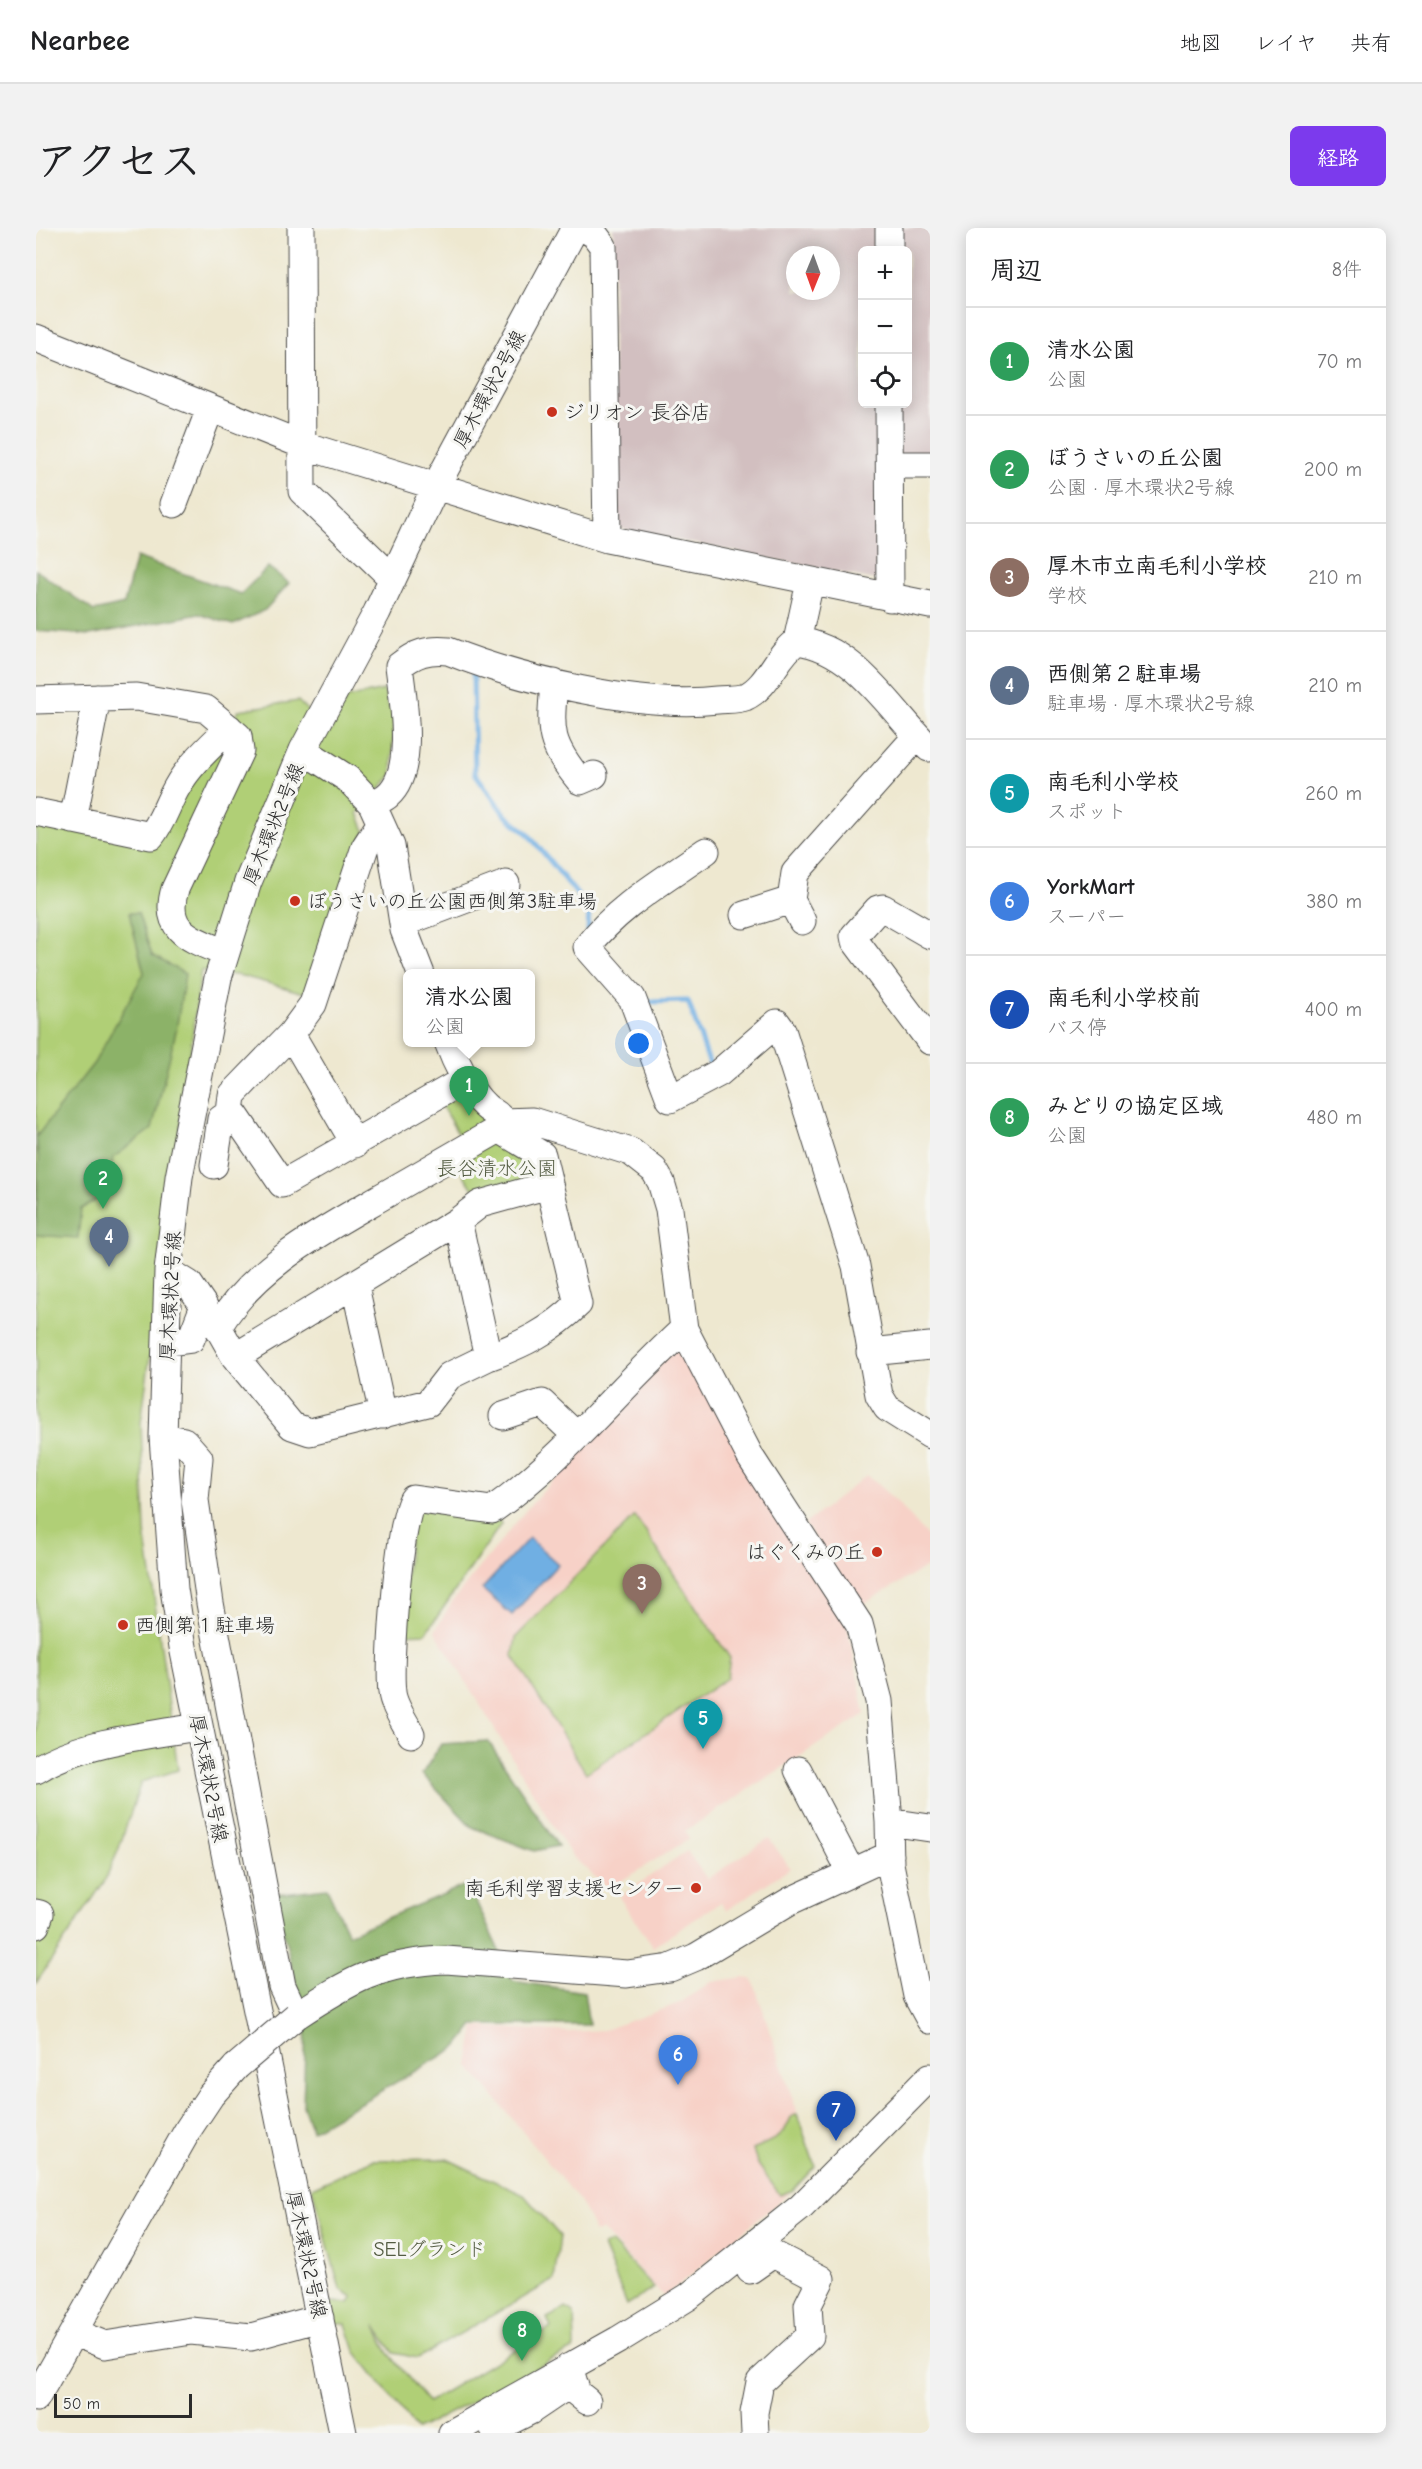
<!DOCTYPE html>
<html lang="ja">
<meta charset="utf-8">
<style>
:root{--surface:#fff;--page:#f2f2f2;--text:#202124;--muted:#757577;--line:#e0e0e0;--accent:#7c3aed}
body{margin:0;font-family:"Comic Neue","Klee One",sans-serif;background:var(--page);color:var(--text)}
.controls{position:absolute;right:18px;top:18px;display:grid;overflow:hidden;border-radius:9px;box-shadow:0 3px 15px #0003}
.controls button{width:54px;height:54px;display:grid;place-items:center;padding:0;border:0;border-bottom:2px solid var(--line);background:var(--surface);color:var(--text);font:30px sans-serif}
.compass{position:absolute;left:750px;top:18px;width:54px;height:54px;border-radius:50%;background:var(--surface);box-shadow:0 3px 15px #0003;rotate:181deg}
.scale{position:absolute;left:18px;bottom:15px;width:138px;box-sizing:border-box;padding-left:6px;border:3px solid #2b2b2b;border-top:0;font-size:16px;line-height:21px;white-space:nowrap;color:#2b2b2b;-webkit-text-stroke:4px #f6f6f2;paint-order:stroke}
.you{position:absolute;left:603px;top:816px;width:21px;height:21px;margin:-15px;border:4px solid #fff;border-radius:50%;background:#1a73e8;box-shadow:0 0 0 9px #1a73e833}
.badge{display:grid;place-items:center;width:39px;height:39px;border-radius:50%;background:var(--accent);color:#fff;font-size:20px;font-weight:700}
.pin{position:absolute;translate:-50% -50px;filter:drop-shadow(0 2px 3px #0008)}
.pin::after{content:'';position:absolute;top:32px;width:21px;height:18px;background:inherit;clip-path:polygon(0 0,100% 0,50% 100%)}
.popup{position:absolute;left:367px;top:741px;width:132px;height:78px;box-sizing:border-box;display:grid;place-content:center;border-radius:9px;background:var(--surface);filter:drop-shadow(0 2px 4px #0005);font-size:20px;white-space:nowrap;color:var(--muted)}
.popup b{font-size:22px;color:var(--text)}
.popup::after{content:'';position:absolute;left:50%;top:100%;margin-left:-12px;border:12px solid transparent;border-top-color:var(--surface)}
.list{margin:0;padding:0;list-style:none}
h2{display:flex;justify-content:space-between;align-items:center;height:78px;margin:0;padding:0 24px;font-size:26px}
h2 small{font-size:20px;font-weight:400;color:var(--muted)}
.list li{display:grid;grid-template-columns:39px 1fr auto;gap:18px;align-items:center;box-sizing:border-box;height:108px;padding:0 24px;border-top:2px solid var(--line)}
.list b{display:block;font-size:22px;white-space:nowrap}
.list p{margin:0;font-size:20px;white-space:nowrap;color:var(--muted)}
.list em{font-size:20px;font-style:normal;color:var(--muted)}
.icon{flex:none;width:33px;height:33px;fill:none;stroke:currentColor;stroke-width:2;stroke-linecap:round;stroke-linejoin:round}
.map{position:relative;flex:none;width:894px;height:2205px;overflow:hidden;border-radius:9px}
header{display:flex;align-items:center;gap:36px;box-sizing:border-box;height:84px;padding:0 30px;background:var(--surface);border-bottom:2px solid var(--line)}
header strong{font-size:28px}
nav{display:flex;gap:33px;margin-inline-start:auto;font-size:21px}
.intro{display:flex;align-items:center;justify-content:space-between;box-sizing:border-box;height:144px;padding:0 36px}
h1{margin:0;font-size:42px}
.button{padding:15px 27px;border-radius:9px;background:var(--accent);color:#fff;font-size:21px;font-weight:700}
main{display:flex;gap:36px;padding:0 36px}
aside{flex:1;background:var(--surface);border-radius:9px;box-shadow:0 3px 15px #0003}
.map>svg:first-child{display:block}
</style>
<header>
<strong>Nearbee</strong>
<nav><a>地図</a><a>レイヤ</a><a>共有</a></nav>
</header>
<div class="intro"><h1>アクセス</h1><a class="button">経路</a></div>
<main>
<div class="map">
<svg width="894" height="2205" viewBox="0 0 894 2205">
<rect width="100%" height="100%" fill="#f6f6f2"/>
<filter id="ink" filterUnits="userSpaceOnUse"><feTurbulence type="fractalNoise" baseFrequency=".0167" numOctaves="2"/><feDisplacementMap in="SourceGraphic" scale="12" xChannelSelector="R" yChannelSelector="G"/><feConvolveMatrix kernelMatrix="1 2 1 2 8 2 1 2 1" color-interpolation-filters="sRGB"/></filter>
<filter id="wash" filterUnits="userSpaceOnUse"><feTurbulence type="fractalNoise" baseFrequency=".008" numOctaves="4" result="noise"/><feDisplacementMap in="SourceGraphic" scale="24" xChannelSelector="R" yChannelSelector="G"/><feGaussianBlur stdDeviation="1.35" result="paint"/><feColorMatrix in="noise" values="0 0 0 0 0 0 0 0 0 0 0 0 0 0 0 0 0 1.4 0 .05"/><feComposite in="paint" operator="in"/></filter>
<g filter="url(#wash)">
<rect width="100%" height="100%" fill="#eee8d0"/>
<path fill="#f7d1c7" d="M646,1122L760,1324L811,1396L829,1486L649,1603L653,1611L572,1661L535,1627L399,1403L415,1375L490,1282L635,1124Z
M831,1247L861,1274L894,1311V1337L824,1378L769,1296Z
M733,1610L754,1640L691,1682L685,1674L617,1719L583,1669L651,1623L671,1651Z
M708,1749L717,1752L779,1938L757,1962L628,2069L566,2001L559,2005L545,1975L432,1837L439,1799L534,1804L568,1802L644,1775L675,1754Z"/>
<path fill="#d2bfc0" fill-rule="evenodd" d="M577,0H848V22H826V176H848L849,354L577,299ZM759,27H795V63H759Z
M859,0H894V233H862V176H872V22H860Z"/>
<path fill="#b0cf76" stroke="#6e7d50" stroke-width="1.5" d="M348,462L353,480L358,479L356,547L322,585L329,603L272,766L206,748L165,742L105,1195L109,1303L142,1542L105,1554L82,1623L68,1654L0,1755V595L111,613L203,482L262,473L293,504L311,470Z
M424,866L457,890L424,909L405,877Z
M462,911L500,932L504,950L444,971L419,934Z
M377,1281L462,1289L465,1296L390,1405L364,1406Z
M599,1288L694,1430L691,1450L550,1545L477,1428L480,1409Z
M761,1886L779,1938L757,1962L744,1967L721,1935L717,1921C735,1913 748,1910 755,1889Z
M411,1931L488,1967L524,2008L518,2052L382,2130L358,2125L339,2097L352,2124L392,2174L515,2100L511,2090L530,2080L538,2085L539,2120L381,2202L319,2123L310,2096H297L294,2074L313,2075L317,2069L304,2061L276,1960L337,1932Z
M575,2014L618,2060L591,2077L567,2018Z"/>
<path fill="#8cb267" stroke="#5c6e49" stroke-width="1.5" d="M100,329L205,366L232,339L253,355L229,382L197,397L163,386L54,407L0,403V342L58,383L88,376Z
M93,685H102L116,727L149,746L140,803L116,901L77,930L72,965L45,981L42,1010L0,1007L3,932L0,909L58,835L108,745Z
M452,1513L522,1618L498,1623L436,1599L386,1546L405,1516Z
M432,1656L477,1753L548,1764L553,1797H438L421,1819L276,1903L267,1878L270,1797L238,1666L291,1660L312,1706Z"/>
<path fill="#6fafe3" stroke="#4d6d87" stroke-width="1.5" d="M493,1310L522,1336L476,1387L446,1361Z"/>
<g fill="none" stroke-linecap="round" stroke-linejoin="round">
<path stroke="#6fafe3" stroke-width="5" d="M439,442L437,447L439,545L469,587L492,606L553,681L552,703
M606,766L613,774L652,773L674,837"/>
</g>
</g>
<g filter="url(#ink)">
<g fill="none" stroke-linecap="round" stroke-linejoin="round">
<g stroke="#484744" stroke-width="29">
<path id="minor" d="M265,0L266,263L355,349
M547,0L558,6L567,18L571,311
M853,0V22
M0,110L267,217L571,311L894,377
M853,176L854,370
M854,237H894
M138,276L174,181
M761,413C820,420 854,482 893,520
M518,455C514,504 512,514 544,553L558,547
M0,472L100,469L170,481L202,508L204,523L139,661C126,704 156,711 189,725
M267,522L312,551L336,576L355,618L368,702L385,746
M336,576C341,573 348,571 352,567C380,543 367,471 363,438C379,425 392,421 412,423C482,451 606,481 681,472C690,471 701,472 709,469C733,458 740,427 761,413L774,354
M0,584L115,608C127,593 131,576 141,559C154,536 175,518 193,500
M37,592L61,470
M670,623C629,652 582,678 551,719L596,770L634,871L683,845L741,795L746,802L820,1038L843,1167L851,1180L894,1207
M708,687L755,672
M766,693L755,672L759,645L881,508
M367,695L470,656
M894,707L847,680L842,681L818,708L819,713L894,813
M255,806L319,916
M412,814C419,833 434,865 449,878C455,884 463,885 467,894L496,893L595,924L618,942L625,954L633,981L648,1101L715,1230L823,1396L843,1473L853,1594L854,1636L881,1768L894,1792
M194,885L199,887L246,956L430,851
M467,894L463,901C426,922 389,944 352,965C290,1001 220,1036 182,1099L199,1129L256,1198L274,1204L392,1175L413,1148L452,1129L422,993L444,976L513,957
M178,937L185,891L194,885L196,867L255,806L277,776L329,619L344,596
M319,1058L347,1187
M132,1114L155,1111L168,1078L153,1056L132,1043
M834,1124L894,1118
M199,1129L422,993
M452,1129C486,1117 516,1102 542,1076L506,927L463,901
M467,1188L506,1175L541,1208
M127,1209L148,1213L163,1230L159,1272L174,1375L246,1758L260,1788C313,1753 345,1734 410,1732L591,1746L634,1740L660,1729L754,1673L854,1627
M375,1506C369,1494 357,1477 356,1464C352,1433 363,1294 377,1271L456,1282C528,1231 583,1160 648,1101
M0,1542C44,1514 112,1507 163,1499
M762,1542L815,1644
M853,1594L894,1600
M0,1685L4,1686L0,1697
M714,2042L737,2026L785,2051L772,2077L774,2108L724,2154L718,2185L719,2205
M39,2105L69,2117L155,2103L215,2109L284,2090
M533,2139L541,2165L551,2173
M0,2170L153,1900L175,1867L200,1839
M458,2201L494,2183L528,2160
M307,2205L147,1419L138,1361L127,1209L132,1043L143,949L182,750L212,654L267,522L341,384L400,258L539,0
M416,2205L582,2112L652,2069L765,1979L894,1849"/>
</g>
<use href="#minor" stroke="#fff" stroke-width="27"/>
<g stroke="#484744" stroke-width="29" stroke-linecap="butt">
<path id="minor-bridge" d="M200,1839L260,1788"/>
</g>
<use href="#minor-bridge" stroke="#fff" stroke-width="27"/>
</g>
</g>
<g fill="#c8321e" stroke="#f6f6f2" stroke-width="2">
<circle cx="516" cy="184" r="6"/>
<circle cx="259" cy="673" r="6"/>
<circle cx="841" cy="1324" r="6"/>
<circle cx="87" cy="1397" r="6"/>
<circle cx="660" cy="1660" r="6"/>
</g>
<g text-anchor="middle" stroke-width="6" stroke-linejoin="round" paint-order="stroke">
<g font-size="20" fill="#2b2b2b" stroke="#f6f6f2">
<text transform="translate(453 161) rotate(-62)" y="7">厚木環状2号線</text>
<text transform="translate(237 596) rotate(-68)" y="7">厚木環状2号線</text>
<text transform="translate(134 1068) rotate(-87)" y="7">厚木環状2号線</text>
<text transform="translate(173 1550) rotate(79)" y="7">厚木環状2号線</text>
<text transform="translate(271 2026) rotate(78)" y="7">厚木環状2号線</text>
</g>
<g font-size="20" fill="#2b2b2b" stroke="#f6f6f2" text-anchor="start">
<text x="528" y="191">ジリオン 長谷店</text>
<text x="271" y="680">ぼうさいの丘公園西側第3駐車場</text>
<text x="829" y="1331" text-anchor="end">はぐくみの丘</text>
<text x="99" y="1404">西側第１駐車場</text>
<text x="648" y="1667" text-anchor="end">南毛利学習支援センター</text>
</g>
<g font-size="20" fill="#535c42" stroke="#f6f6f2">
<text x="461" y="947">長谷清水公園</text>
<text x="394" y="2028">SELグランド</text>
</g>
</g>
</svg>
<div class="controls">
<button>+</button>
<button>−</button>
<button><svg class="icon" aria-label="locate" viewBox="0 0 24 24"><circle cx="12" cy="12" r="6"/><path d="M12 2v4M12 18v4M2 12h4M18 12h4"/></svg></button>
</div>
<svg class="compass" viewBox="-18 -18 36 36"><path d="M0-13l5 13h-10z" fill="#e53935"/><path d="M0 13l5-13h-10z" fill="#757577"/></svg>
<div class="scale">50 m</div>
<div class="you"></div>
<div class="pin badge" style="left:433px;top:888px;background:#2e9e5b">1</div>
<div class="popup"><b>清水公園</b>公園</div>
<div class="pin badge" style="left:67px;top:981px;background:#2e9e5b">2</div>
<div class="pin badge" style="left:606px;top:1386px;background:#8d6e63">3</div>
<div class="pin badge" style="left:73px;top:1039px;background:#5c6f8a">4</div>
<div class="pin badge" style="left:667px;top:1521px;background:#0f9aa8">5</div>
<div class="pin badge" style="left:642px;top:1857px;background:#3f7fe0">6</div>
<div class="pin badge" style="left:800px;top:1913px;background:#1a4fb4">7</div>
<div class="pin badge" style="left:486px;top:2133px;background:#2e9e5b">8</div>
</div>
<aside>
<h2>周辺<small>8件</small></h2>
<ul class="list">
<li><span class="badge" style="background:#2e9e5b">1</span><div><b>清水公園</b><p>公園</p></div><em>70 m</em></li>
<li><span class="badge" style="background:#2e9e5b">2</span><div><b>ぼうさいの丘公園</b><p>公園 · 厚木環状2号線</p></div><em>200 m</em></li>
<li><span class="badge" style="background:#8d6e63">3</span><div><b>厚木市立南毛利小学校</b><p>学校</p></div><em>210 m</em></li>
<li><span class="badge" style="background:#5c6f8a">4</span><div><b>西側第２駐車場</b><p>駐車場 · 厚木環状2号線</p></div><em>210 m</em></li>
<li><span class="badge" style="background:#0f9aa8">5</span><div><b>南毛利小学校</b><p>スポット</p></div><em>260 m</em></li>
<li><span class="badge" style="background:#3f7fe0">6</span><div><b>YorkMart</b><p>スーパー</p></div><em>380 m</em></li>
<li><span class="badge" style="background:#1a4fb4">7</span><div><b>南毛利小学校前</b><p>バス停</p></div><em>400 m</em></li>
<li><span class="badge" style="background:#2e9e5b">8</span><div><b>みどりの協定区域</b><p>公園</p></div><em>480 m</em></li>
</ul>
</aside>
</main>
